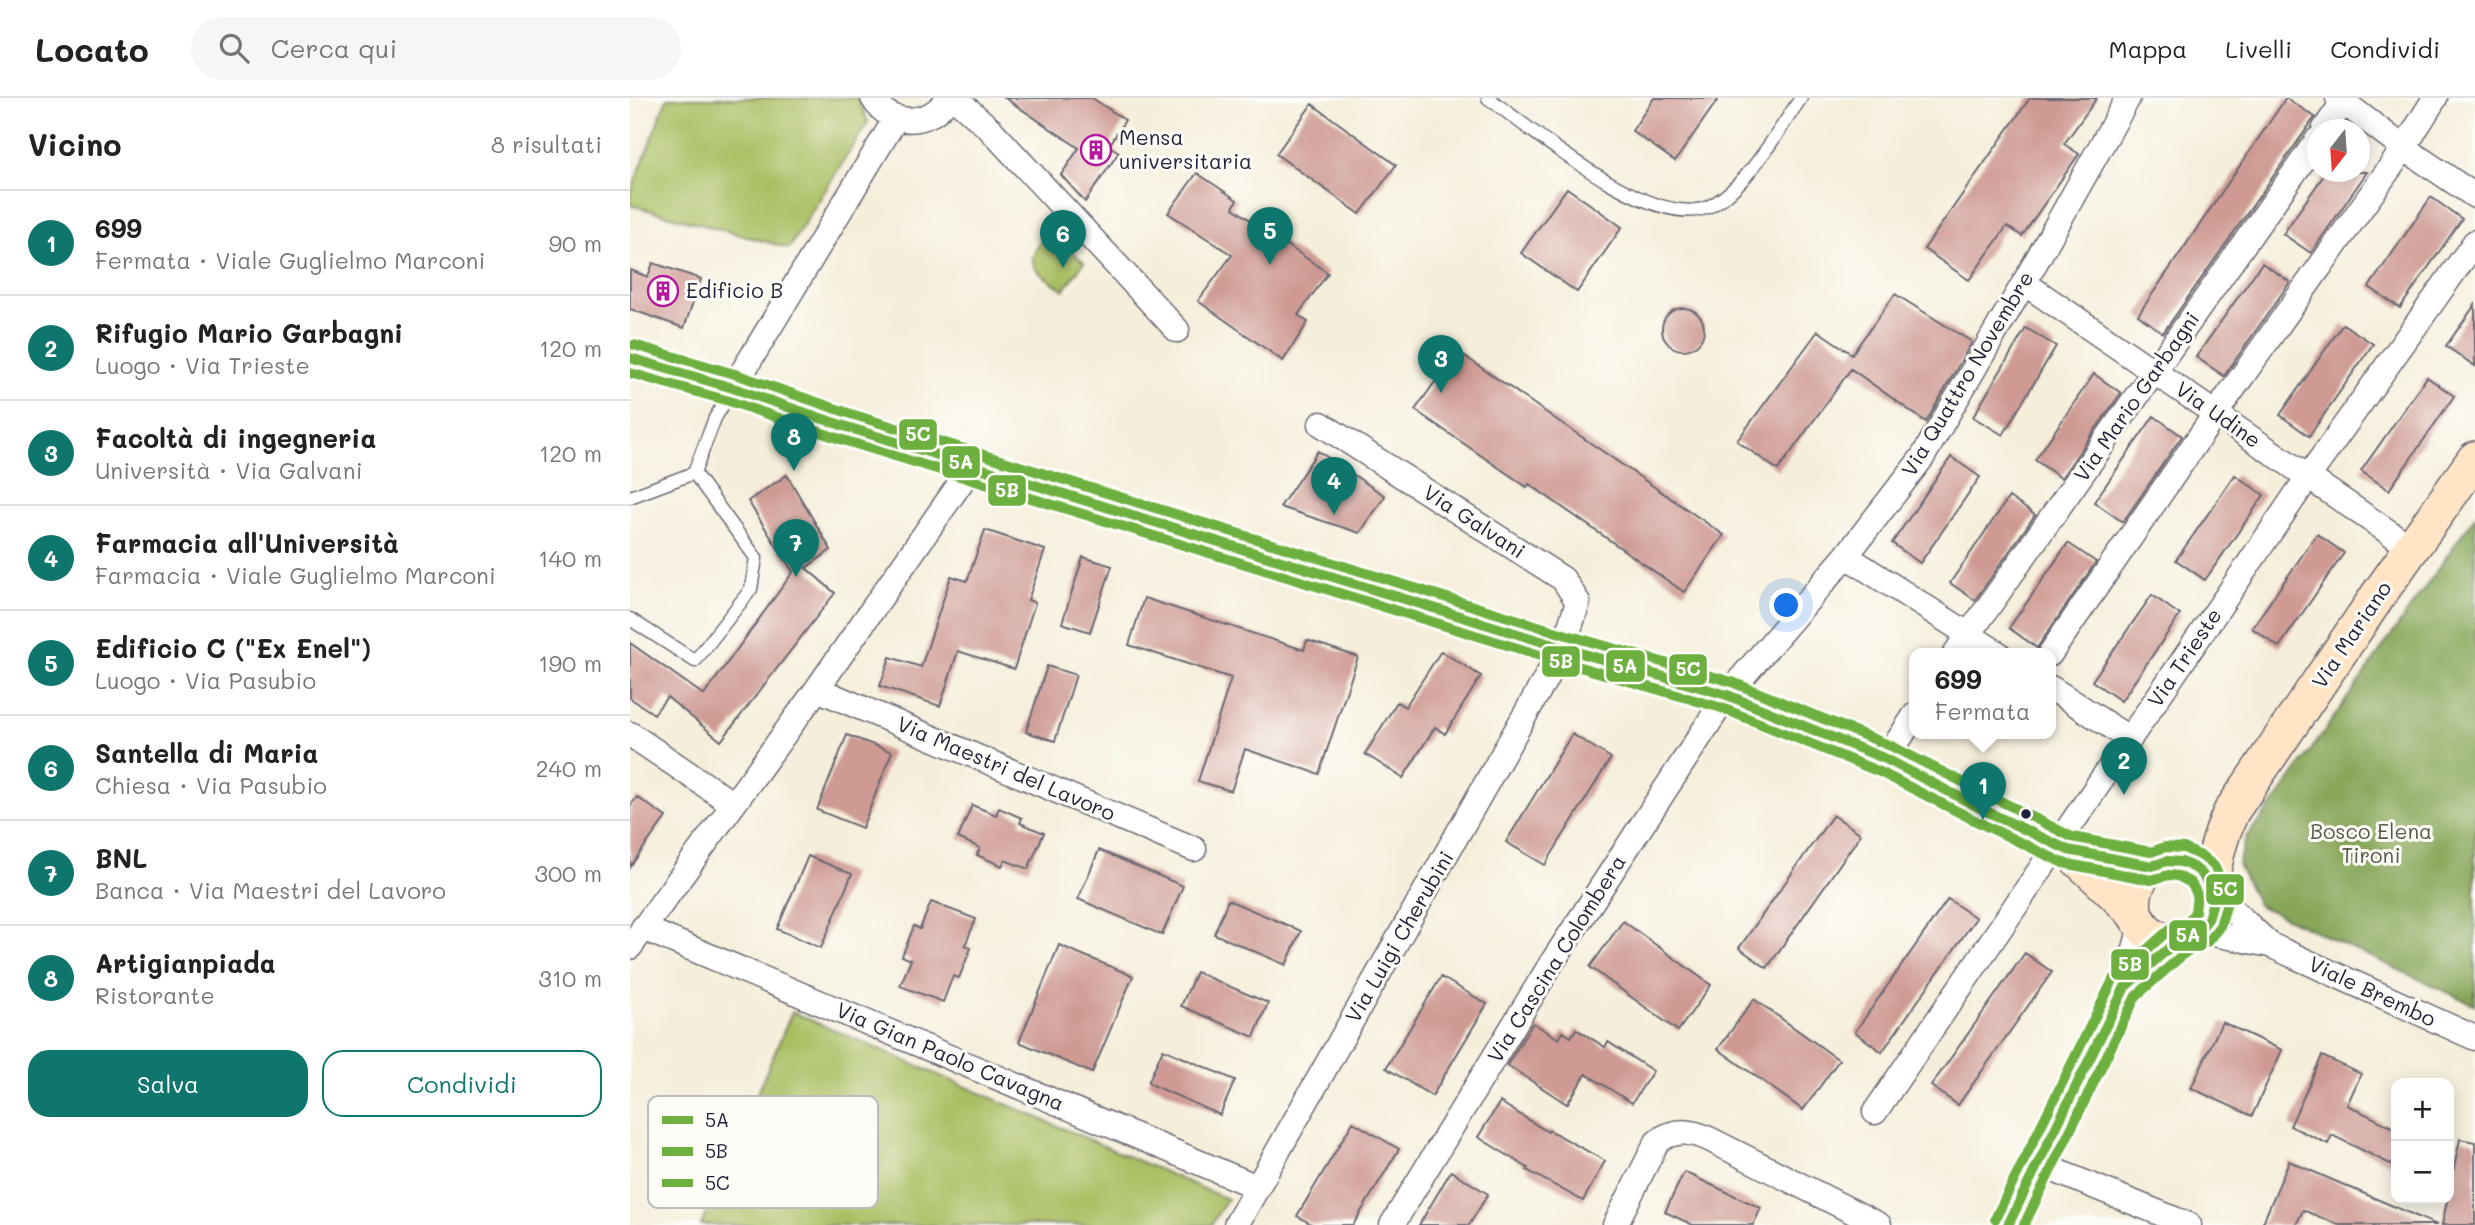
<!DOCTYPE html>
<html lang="it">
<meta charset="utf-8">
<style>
:root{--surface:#fff;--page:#f6f6f6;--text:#222;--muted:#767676;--line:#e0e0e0;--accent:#0f766e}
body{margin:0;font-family:Mali,sans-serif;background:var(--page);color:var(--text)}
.controls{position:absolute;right:21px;bottom:21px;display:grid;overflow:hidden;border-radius:14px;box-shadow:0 4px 18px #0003}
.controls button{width:63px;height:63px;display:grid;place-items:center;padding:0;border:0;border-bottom:2px solid var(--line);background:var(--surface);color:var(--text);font:35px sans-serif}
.compass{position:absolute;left:1677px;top:21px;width:63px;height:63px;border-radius:50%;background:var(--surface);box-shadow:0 4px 18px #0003;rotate:197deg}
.you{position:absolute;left:1157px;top:508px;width:24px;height:24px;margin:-18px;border:5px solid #fff;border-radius:50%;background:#1a73e8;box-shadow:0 0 0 10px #1a73e833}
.badge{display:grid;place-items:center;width:46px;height:46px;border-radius:50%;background:var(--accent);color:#fff;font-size:23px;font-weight:700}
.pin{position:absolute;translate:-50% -58px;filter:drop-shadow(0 2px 4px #0008)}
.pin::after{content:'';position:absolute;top:37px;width:24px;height:21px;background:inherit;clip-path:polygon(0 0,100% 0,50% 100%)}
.popup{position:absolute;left:1279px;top:550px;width:147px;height:91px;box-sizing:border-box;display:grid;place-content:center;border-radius:14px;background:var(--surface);filter:drop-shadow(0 2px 5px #0005);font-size:23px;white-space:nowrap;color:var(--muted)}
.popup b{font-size:26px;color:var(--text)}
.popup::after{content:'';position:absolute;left:50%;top:100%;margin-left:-14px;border:14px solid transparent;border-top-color:var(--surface)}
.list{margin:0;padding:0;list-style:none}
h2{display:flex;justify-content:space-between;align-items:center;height:91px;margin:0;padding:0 28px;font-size:30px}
h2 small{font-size:23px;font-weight:400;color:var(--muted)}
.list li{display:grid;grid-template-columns:46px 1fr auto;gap:21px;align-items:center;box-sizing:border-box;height:105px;padding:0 28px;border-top:2px solid var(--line)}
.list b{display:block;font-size:26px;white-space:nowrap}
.list p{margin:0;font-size:23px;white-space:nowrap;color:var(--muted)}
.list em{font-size:23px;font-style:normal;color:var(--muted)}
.actions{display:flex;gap:14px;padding:21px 28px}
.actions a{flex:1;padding:16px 0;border:2px solid var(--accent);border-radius:21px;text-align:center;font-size:24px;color:var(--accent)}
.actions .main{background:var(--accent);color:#fff}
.icon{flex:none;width:38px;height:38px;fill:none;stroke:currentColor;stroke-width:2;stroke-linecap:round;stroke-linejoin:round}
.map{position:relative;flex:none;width:1845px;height:1127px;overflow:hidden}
header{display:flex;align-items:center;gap:42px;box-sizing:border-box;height:98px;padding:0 35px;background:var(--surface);border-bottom:2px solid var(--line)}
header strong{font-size:33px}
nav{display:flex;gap:38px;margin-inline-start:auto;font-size:24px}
.search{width:490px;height:63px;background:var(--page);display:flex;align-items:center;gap:18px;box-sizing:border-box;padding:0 24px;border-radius:38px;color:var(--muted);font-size:26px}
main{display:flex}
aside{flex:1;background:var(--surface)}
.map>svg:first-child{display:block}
</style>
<header>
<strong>Locato</strong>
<div class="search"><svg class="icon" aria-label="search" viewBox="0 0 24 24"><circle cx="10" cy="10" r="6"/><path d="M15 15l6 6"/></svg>Cerca qui</div>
<nav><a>Mappa</a><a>Livelli</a><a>Condividi</a></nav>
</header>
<main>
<aside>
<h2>Vicino<small>8 risultati</small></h2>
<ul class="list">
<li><span class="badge">1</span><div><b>699</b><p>Fermata · Viale Guglielmo Marconi</p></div><em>90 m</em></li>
<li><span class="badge">2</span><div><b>Rifugio Mario Garbagni</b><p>Luogo · Via Trieste</p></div><em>120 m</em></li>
<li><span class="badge">3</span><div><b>Facoltà di ingegneria</b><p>Università · Via Galvani</p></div><em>120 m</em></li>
<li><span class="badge">4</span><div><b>Farmacia all'Università</b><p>Farmacia · Viale Guglielmo Marconi</p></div><em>140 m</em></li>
<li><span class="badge">5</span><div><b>Edificio C (&quot;Ex Enel&quot;)</b><p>Luogo · Via Pasubio</p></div><em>190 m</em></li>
<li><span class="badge">6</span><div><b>Santella di Maria</b><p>Chiesa · Via Pasubio</p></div><em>240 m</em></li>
<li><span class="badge">7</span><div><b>BNL</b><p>Banca · Via Maestri del Lavoro</p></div><em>300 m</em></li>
<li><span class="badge">8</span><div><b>Artigianpiada</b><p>Ristorante</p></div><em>310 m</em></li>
</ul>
<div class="actions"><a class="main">Salva</a><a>Condividi</a></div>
</aside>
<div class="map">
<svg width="1845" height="1127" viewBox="0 0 1845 1127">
<rect width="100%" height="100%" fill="#fdfcf7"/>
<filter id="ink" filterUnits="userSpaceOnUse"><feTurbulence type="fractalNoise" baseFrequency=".0143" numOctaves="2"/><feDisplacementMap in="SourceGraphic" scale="14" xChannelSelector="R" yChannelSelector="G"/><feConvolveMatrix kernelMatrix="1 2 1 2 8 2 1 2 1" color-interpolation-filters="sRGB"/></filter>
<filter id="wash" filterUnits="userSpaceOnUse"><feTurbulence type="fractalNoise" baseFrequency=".00686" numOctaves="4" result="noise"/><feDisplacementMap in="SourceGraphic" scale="28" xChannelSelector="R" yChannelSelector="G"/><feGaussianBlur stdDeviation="1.57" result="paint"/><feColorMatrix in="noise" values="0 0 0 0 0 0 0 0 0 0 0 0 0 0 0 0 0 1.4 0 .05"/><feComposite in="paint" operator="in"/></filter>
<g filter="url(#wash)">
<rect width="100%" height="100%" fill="#f5eeda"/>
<path fill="#aabf63" stroke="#66704f" stroke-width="2" d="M37,0H228L238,24L159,150L0,107V97Z
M418,133L454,164L434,192C402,170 391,168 418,133Z
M162,914L597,1101L581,1127H71Z"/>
<path fill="#87a659" stroke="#54644a" stroke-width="2" d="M1845,418V907L1628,807L1608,766L1616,739L1644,705Z"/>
<g id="blocks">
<path fill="#ce9a93" d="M375,0H462L495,22L479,48L489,54L455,104L431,77L449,50Z
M1024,0H1089L1045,63L1002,33Z
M1400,0H1467L1434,46L1449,56L1392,138L1377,128L1339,182L1294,151Z
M1656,0L1685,19L1533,235L1508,217Z
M682,6L766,67L730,116L646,56Z
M1696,74H1737L1681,155L1653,136Z
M567,75L607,102L603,110L698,175L668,217L678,224L653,263L568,203L602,157L538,115Z
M937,90L992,129L947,194L891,155Z
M1801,99L1832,121L1770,210L1739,189Z
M23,165L71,181L54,230L0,211V172L18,179Z
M1632,165L1660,184L1594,278L1566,259Z
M1265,196L1342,244L1296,324L1221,271L1148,372L1107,343L1188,233L1222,256Z
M1845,207V268L1816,248Z
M1032 231a21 21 0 1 1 42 0a21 21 0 1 1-42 0Z
M1713,226L1743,246L1679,338L1650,317Z
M1396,230L1426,248L1373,337L1343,319Z
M827,253L1094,437L1054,494L899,386L897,389L785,312Z
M1464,276L1491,295L1431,380L1405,362Z
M1797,279L1824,298L1759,392L1731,373Z
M1524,318L1552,338L1493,424L1464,404Z
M688,353L755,398L730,435L650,409Z
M1321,359L1350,379L1290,465L1262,445Z
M157,377L201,452L176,470L205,495L91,643L37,599L24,616L0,600V545L74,597L163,474L118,403Z
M1605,377L1634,397L1575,482L1546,462Z
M1379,399L1405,417L1345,502L1320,485Z
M355,432L415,452L398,502L405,505L384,571L328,553L310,608L250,588L260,559L291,569L321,478L337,483Z
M1687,436L1714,455L1649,549L1622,530Z
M1438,445L1466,464L1407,550L1379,530Z
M453,459L482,468L460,534L432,525Z
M1522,497L1550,517L1491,603L1462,583Z
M514,500L674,552L677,542L728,559L689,676L615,651L601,693L568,683L601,580L499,547Z
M811,553L851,578L815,636L805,629L773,680L735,656L767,604L775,609Z
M417,568L446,577L425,643L396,634Z
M942,636L981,660L915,767L876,744Z
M217,637L262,654L232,730L187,712Z
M7,699L36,719L0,769V708Z
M342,707L366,717L369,710L392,720L390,725L414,735L398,771L375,762L372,768L347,757L350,750L328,740Z
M1203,717L1231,736L1137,870L1109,850Z
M469,752L553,788L532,837L448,801Z
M178,758L222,776L191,850L147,831Z
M1318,801L1346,820L1252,954L1225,934Z
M598,802L671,833L656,867L584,836Z
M301,804L346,821L335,847L341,850L329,880L323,878L313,904L270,888L281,862L272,858L284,828L290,831Z
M993,823L1081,887L1048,933L960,869Z
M429,847L503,878L462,975L389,944Z
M1395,855L1422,874L1328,1007L1301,988Z
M566,874L638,905L624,939L551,908Z
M811,879L857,906L802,998L756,970Z
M1124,901L1209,962L1173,1012L1088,951Z
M1592,924L1652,952L1622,1018L1561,990Z
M903,925L929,941L933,934L941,939L946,931L975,949L978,944L1023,973L1002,1005L956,976L937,1006L877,967Z
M533,951L605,982L590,1017L518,985Z
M1692,958L1731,976L1717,1007L1766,1031V1069L1702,1037L1698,1046L1660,1028Z
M870,1004L918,1034L919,1032L975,1063L953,1103L897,1072L898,1070L848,1039Z
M723,1024L769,1051L723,1127H683L667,1118Z
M1830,1041L1845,1044V1127H1812Z
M1659,1063L1677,1071L1807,1127H1709L1673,1112L1666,1127H1632Z
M821,1073L858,1096L839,1127H789Z
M1054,1074L1131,1110L1123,1127H1063L1035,1114Z"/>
</g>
</g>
<g filter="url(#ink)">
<use href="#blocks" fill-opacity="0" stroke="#6c6973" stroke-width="2"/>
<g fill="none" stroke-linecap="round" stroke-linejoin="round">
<g stroke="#6c6973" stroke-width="15">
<path id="lane" d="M858,0C903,32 1028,138 1082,107C1118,87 1148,33 1171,0
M0,399L64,375L85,320L101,293
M0,521L65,563L121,491L126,460L64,375"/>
</g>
<g stroke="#6c6973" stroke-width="27">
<path id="street" d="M243,0C260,30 301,28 318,0
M325,0L361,32L547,232
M1708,0L1774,50L1845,98
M1694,32L1716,0
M1394,185L1782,450
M103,290L266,20
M1216,458L1369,556
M1325,556L1688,41
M1420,556L1586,315L1774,50L1805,0
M1421,590L1500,641
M187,591L564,751
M0,636L103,706
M1256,661L1285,617
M1581,792L1639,846
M13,830L627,1089
M1568,833L1640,847L1845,940
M0,849L187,591L343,367
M1495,889L1548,842
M1245,1014L1678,379L1845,144
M1409,1066L1559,1127
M606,1127L933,550L948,504L933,481L691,326
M762,1127L921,866L1097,597L1216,458L1292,360L1394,185L1498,0
M985,1127L1027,1044C1044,1030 1063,1033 1081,1042L1249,1127
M1378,1127L1495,889L1511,828"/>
</g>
<g stroke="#6c6973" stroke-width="38">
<path id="secondary" d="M0,260L103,290L217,329L933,550L1097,597L1256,661L1358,714L1438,752L1522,768
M1438,752C1459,772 1481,791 1501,812C1507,818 1510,827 1517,833C1524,839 1532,842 1541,842C1555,843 1566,836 1574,826C1579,819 1582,810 1582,801C1578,747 1496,751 1504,814
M1581,792C1583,763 1589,740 1601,714L1749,496L1845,361"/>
</g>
<use href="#lane" stroke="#fff" stroke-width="12"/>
<use href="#street" stroke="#fff" stroke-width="24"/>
<use href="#secondary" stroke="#ffe4c6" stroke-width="35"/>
<g stroke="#fdfcf7" stroke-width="16">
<path id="bus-1" d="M0,260L103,290L217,329L933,550L1097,597L1256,661L1358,714L1438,752L1522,768L1537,763L1552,764L1565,770L1572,776L1581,792L1582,807L1578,821L1568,833L1548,842L1495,889L1378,1127"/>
</g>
<g stroke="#fdfcf7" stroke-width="16">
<path id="bus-2" d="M0,275L99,303L213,342L929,563L1092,610L1250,674L1352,726L1433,765L1521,782L1539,777L1548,778L1561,785L1567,796L1565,814L1559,822L1540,831L1483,882L1365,1121"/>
</g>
<g stroke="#fdfcf7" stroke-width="16">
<path id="bus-3" d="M4,247L108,277L221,316L937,537L1102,584L1261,648L1442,739L1521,754L1535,749L1554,750L1573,759L1584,768L1595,789L1596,808L1590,828L1577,844L1556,854L1506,898L1394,1127"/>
</g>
<use href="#bus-1" stroke="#6db03f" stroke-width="10"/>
<use href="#bus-2" stroke="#6db03f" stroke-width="10"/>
<use href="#bus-3" stroke="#6db03f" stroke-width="10"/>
</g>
</g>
<defs>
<g id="building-ring" transform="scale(1.575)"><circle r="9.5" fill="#fdfcf7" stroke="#b5179e" stroke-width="1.5"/><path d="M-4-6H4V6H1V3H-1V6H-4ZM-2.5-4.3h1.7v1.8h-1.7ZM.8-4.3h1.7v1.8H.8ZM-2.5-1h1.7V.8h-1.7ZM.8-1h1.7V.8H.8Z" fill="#b5179e"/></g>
</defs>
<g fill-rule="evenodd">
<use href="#building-ring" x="466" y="52"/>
<use href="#building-ring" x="33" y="193"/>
</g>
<circle fill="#22223b" stroke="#fdfcf7" stroke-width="2.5" cx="1396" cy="716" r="6"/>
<g text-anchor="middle" stroke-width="6" stroke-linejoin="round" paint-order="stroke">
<g font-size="21" fill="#22223b" stroke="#fdfcf7" text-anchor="start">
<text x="489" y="47">Mensa<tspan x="489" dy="24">universitaria</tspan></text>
<text x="56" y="200">Edificio B</text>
</g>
<g font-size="21" fill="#22223b" stroke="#fdfcf7">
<text transform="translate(1338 276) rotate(-59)" y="7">Via Quattro Novembre</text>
<text transform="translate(1507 299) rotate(-55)" y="7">Via Mario Garbagni</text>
<text transform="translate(1588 317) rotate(35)" y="7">Via Udine</text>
<text transform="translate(844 424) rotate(33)" y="7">Via Galvani</text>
<text transform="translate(1722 537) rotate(-56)" y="7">Via Mariano</text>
<text transform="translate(1555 560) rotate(-56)" y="7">Via Trieste</text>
<text transform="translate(376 671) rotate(23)" y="7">Via Maestri del Lavoro</text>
<text transform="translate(770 839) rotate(-60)" y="7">Via Luigi Cherubini</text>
<text transform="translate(927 861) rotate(-58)" y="7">Via Cascina Colombera</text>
<text transform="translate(1742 894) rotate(25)" y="7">Viale Brembo</text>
<text transform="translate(320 959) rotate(23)" y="7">Via Gian Paolo Cavagna</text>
</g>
<g font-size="21" fill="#525949" stroke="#fdfcf7">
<text x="1741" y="741">Bosco Elena<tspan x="1741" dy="24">Tironi</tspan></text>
</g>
</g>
<rect x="18" y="998" width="230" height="112" rx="10" fill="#fdfcf7" stroke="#bbbbbf" stroke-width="2"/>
<rect x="32" y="1018" width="31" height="8" fill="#6db03f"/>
<rect x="32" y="1049" width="31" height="9" fill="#6db03f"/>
<rect x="32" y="1081" width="31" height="8" fill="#6db03f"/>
<g font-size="19" fill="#22223b">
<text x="75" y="1029">5A</text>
<text x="75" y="1060">5B</text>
<text x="75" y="1092">5C</text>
</g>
<g stroke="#fdfcf7" stroke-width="2.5">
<rect x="268" y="320" width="40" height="33" rx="7" fill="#6db03f"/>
<rect x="311" y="347" width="40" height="34" rx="7" fill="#6db03f"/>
<rect x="357" y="376" width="40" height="33" rx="7" fill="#6db03f"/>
<rect x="911" y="547" width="40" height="33" rx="7" fill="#6db03f"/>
<rect x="975" y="551" width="41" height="34" rx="7" fill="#6db03f"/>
<rect x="1038" y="555" width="40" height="33" rx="7" fill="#6db03f"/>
<rect x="1575" y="775" width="40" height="33" rx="7" fill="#6db03f"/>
<rect x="1538" y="821" width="40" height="33" rx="7" fill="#6db03f"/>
<rect x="1480" y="850" width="40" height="33" rx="7" fill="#6db03f"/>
</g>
<g font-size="19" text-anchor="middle" font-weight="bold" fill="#fff">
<text x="288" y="343">5C</text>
<text x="331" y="371">5A</text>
<text x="377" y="399">5B</text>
<text x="931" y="570">5B</text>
<text x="995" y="575">5A</text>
<text x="1058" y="578">5C</text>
<text x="1595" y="798">5C</text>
<text x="1558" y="844">5A</text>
<text x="1500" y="873">5B</text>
</g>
</svg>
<div class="controls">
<button>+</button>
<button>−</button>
</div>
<svg class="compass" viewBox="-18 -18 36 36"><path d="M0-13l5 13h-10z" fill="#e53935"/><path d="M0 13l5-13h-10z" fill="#767676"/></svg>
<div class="you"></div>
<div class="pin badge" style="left:1353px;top:722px">1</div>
<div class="popup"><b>699</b>Fermata</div>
<div class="pin badge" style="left:1494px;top:697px">2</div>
<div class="pin badge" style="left:811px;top:295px">3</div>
<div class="pin badge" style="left:704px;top:417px">4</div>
<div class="pin badge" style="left:640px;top:167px">5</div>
<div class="pin badge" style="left:433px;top:170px">6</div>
<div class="pin badge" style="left:166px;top:479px">7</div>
<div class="pin badge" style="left:164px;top:373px">8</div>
</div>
</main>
